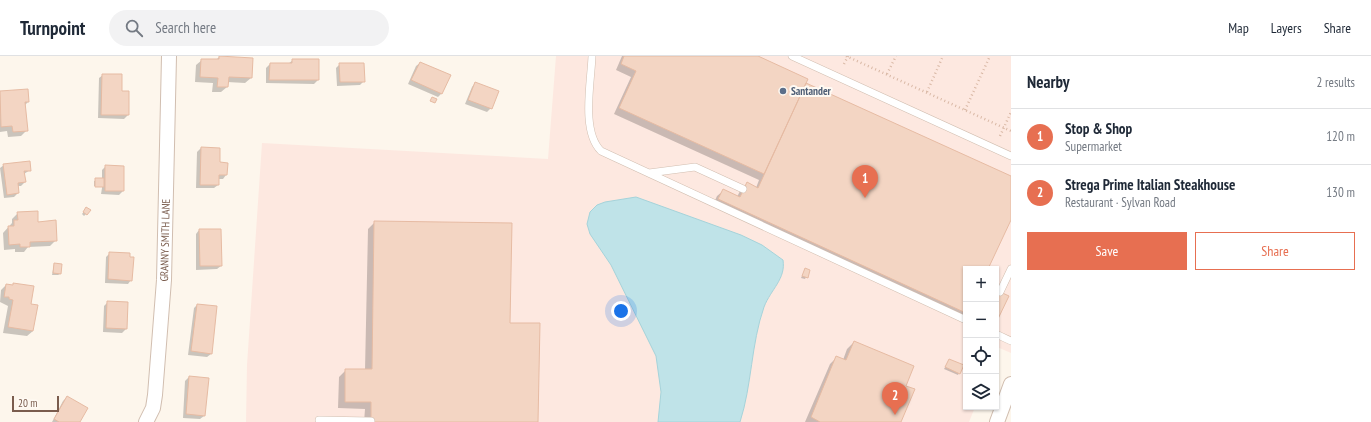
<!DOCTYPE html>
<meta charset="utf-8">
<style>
:root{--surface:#fff;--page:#f2f2f3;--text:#1f2937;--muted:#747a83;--line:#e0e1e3;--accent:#e76f51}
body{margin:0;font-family:"PT Sans Narrow",sans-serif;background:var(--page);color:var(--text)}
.controls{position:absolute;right:12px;bottom:12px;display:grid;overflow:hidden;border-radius:0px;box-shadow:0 1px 3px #0004}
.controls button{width:36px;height:36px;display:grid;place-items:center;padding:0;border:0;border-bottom:1px solid var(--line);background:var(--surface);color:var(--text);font:20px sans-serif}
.scale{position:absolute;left:12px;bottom:10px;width:47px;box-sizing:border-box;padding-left:4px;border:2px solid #7a5c4d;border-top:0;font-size:11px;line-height:14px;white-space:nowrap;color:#7a5c4d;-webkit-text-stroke:3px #fffaf3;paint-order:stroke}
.you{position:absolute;left:621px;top:255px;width:14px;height:14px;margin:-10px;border:3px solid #fff;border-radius:50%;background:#1a73e8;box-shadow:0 0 0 6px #1a73e833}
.badge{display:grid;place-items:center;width:26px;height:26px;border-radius:50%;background:var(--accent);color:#fff;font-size:13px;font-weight:700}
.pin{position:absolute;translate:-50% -33px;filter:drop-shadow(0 1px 2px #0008)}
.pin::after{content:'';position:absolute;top:21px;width:14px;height:12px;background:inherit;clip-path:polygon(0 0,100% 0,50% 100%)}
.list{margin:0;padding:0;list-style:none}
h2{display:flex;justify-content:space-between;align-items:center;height:52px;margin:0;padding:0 16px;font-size:17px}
h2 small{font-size:13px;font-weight:400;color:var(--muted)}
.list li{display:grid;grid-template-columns:26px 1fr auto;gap:12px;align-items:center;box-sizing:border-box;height:56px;padding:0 16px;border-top:1px solid var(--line)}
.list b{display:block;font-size:15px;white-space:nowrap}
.list p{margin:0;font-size:13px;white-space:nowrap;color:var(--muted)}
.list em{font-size:13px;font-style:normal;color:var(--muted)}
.actions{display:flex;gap:8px;padding:12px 16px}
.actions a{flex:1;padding:9px 0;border:1px solid var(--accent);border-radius:0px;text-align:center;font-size:14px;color:var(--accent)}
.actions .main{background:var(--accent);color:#fff}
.icon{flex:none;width:22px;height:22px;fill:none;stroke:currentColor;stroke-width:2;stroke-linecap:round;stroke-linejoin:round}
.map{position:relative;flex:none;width:1011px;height:366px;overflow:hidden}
header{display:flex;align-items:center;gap:24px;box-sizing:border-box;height:56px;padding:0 20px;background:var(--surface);border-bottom:1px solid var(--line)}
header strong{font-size:19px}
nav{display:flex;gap:22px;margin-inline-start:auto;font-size:14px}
.search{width:280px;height:36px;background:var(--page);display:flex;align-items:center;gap:10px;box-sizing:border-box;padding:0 14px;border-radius:22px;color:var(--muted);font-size:15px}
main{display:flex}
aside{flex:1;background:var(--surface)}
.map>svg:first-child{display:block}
</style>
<header>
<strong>Turnpoint</strong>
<div class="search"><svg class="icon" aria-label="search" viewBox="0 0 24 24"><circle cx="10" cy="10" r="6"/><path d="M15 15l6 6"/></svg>Search here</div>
<nav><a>Map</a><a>Layers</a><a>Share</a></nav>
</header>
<main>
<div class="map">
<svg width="1011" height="366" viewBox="0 0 1011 366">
<rect width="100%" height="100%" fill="#fdf6ec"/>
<path fill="#fde8e0" d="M556,0H1011V297L997,291L996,294V213H966V351H975L969,366H246L247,309L262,87L548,103Z"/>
<path fill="#bfe3e8" stroke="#a5d3da" d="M636,141L741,179L762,189L783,204C786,223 771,233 764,251C751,288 752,329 740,366H658L661,336L656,300L611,209L590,178L587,168L590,156L597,149L605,146Z"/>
<path fill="#0003" d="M622,0H755L805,27L1011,121V161L987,213H966V264L713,149L717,140L723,135L737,141L741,133L747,128L756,132L759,124L614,58L631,21L616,14Z
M219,1L251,22L245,27L227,26V31L221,36H212L213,27L195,26L196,9L202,4H216Z
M293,4L318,24L314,28L266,27V12L270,8H288Z
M420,7L442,37L438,41L408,28L416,10Z
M340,8L364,25L360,29L337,30L336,12Z
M103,19L121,36L128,59L124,63L98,62L99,22Z
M475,27L491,52L487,56L465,48L472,31Z
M27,34L28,46L25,49L27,74L21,80L8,81L7,75L0,76V36Z
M201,92L219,107L227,108L226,119L223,123H218V129L214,132H196L197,96Z
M4,109L30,114L24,118L25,126L21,130H17L18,137L14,141L4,142L0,112Z
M106,110L123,135L119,139L101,138L102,132H94H102V130H94V125L102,123V114Z
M85,154L89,155L84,160L82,158Z
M18,157L37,167L56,184L50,190L28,191L24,196H15V193L4,194L3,177L12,167V163Z
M375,166L509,268L537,366H364L365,353L338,352L339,321L346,314H365L368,173Z
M199,174L221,210L217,213L196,214V178Z
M110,197L131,224L128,228L105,227L106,201Z
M54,208L60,218L58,219H52Z
M805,213L809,215L805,223L801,222Z
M14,228L29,249L33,275L27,280L3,277L8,250L0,246L1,234L6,229L12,230Z
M108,246L126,273L122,277L103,276L104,250Z
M197,249L211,298L207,301L188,299L194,252Z
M854,286L904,330L900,366H805L830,308L837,301L843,304L847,293Z
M949,304L959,317L958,319L944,313Z
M189,321L204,360L200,363L183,362L185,325Z
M67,341L79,366H52L63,345Z"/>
<path fill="#f3d5c3" stroke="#e6bba3" d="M219,0L253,2L252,22L229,21L228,31H217L218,22L200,21L201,3H219Z
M624,0H758L808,23L764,118L619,52L636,15L621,8Z
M292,3H319V24H269L270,7H292Z
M420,6L451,19L442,38L411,24Z
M339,7H364L365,26H340Z
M102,18H122V35H129V59H101Z
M475,26L499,35L492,53L468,44Z
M806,27L1011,120V164L988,213H966V257L718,143L723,133L740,141L747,126L758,132Z
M28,33L29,46H25L28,75L13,76L12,70L1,71L0,35Z
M432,41L437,43L435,47L430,45Z
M201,91L220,92V106L228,107L227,119H219V129H200Z
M30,105L31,115H24L26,126L18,127L19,137L7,139L3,108Z
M105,109L124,110V135H105Z
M95,122H104V131H95Z
M86,151L91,154L87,159L83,156Z
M38,155V166L56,164L57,185L30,186V191H20V188L9,189L8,170H14V164H18L17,156Z
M374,165L512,167L510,267H540L538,366H371V346H345V313H372Z
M199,173H221L222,210H200Z
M109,196L130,197V201H134L132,225L108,223Z
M54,207L62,208L61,218L53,217Z
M805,212L810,214L808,222L802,220Z
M13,227L34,230L31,248L38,249L33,275L8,271L13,244L9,243V241H4L6,228L13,229Z
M996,234L1009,240L996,267Z
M107,245L128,246L127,273L106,272Z
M197,248L217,250L212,298L191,295Z
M854,285L914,310L906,330L915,333L901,366H820L811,361L836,300L846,304Z
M949,303L964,309L960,318L945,311Z
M189,320L209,322L205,360L186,358Z
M67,340L88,352L80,366H59L54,363Z"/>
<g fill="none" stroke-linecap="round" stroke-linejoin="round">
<g stroke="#d1beb0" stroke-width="8">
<path id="lane" d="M592,0C591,27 581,75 601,95L966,264
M792,0L1011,100
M649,117L695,111L743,133
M1000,236L1011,213
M996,278L1011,285
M319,364L371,365"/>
</g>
<g stroke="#d1beb0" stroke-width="16">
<g id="street">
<path id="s1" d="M146,366L153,352L155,339L164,224L169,0"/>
<path d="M997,366L1011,328"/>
</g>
</g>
<path stroke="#d9b8a5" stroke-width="2.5" stroke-dasharray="1 3" stroke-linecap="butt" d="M846,0L1011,75
M844,8L848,0
M887,18L896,0
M927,36L943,0
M965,54L990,0
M1000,80L1011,56"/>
<use href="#lane" stroke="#fff" stroke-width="7"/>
<use href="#street" stroke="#fff" stroke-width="14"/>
</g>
<circle fill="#5c6f8a" stroke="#fffaf3" stroke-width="1.5" cx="783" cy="35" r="4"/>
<g text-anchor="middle" stroke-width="4" stroke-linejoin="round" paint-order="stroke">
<g font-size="11" font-weight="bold" fill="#4e5e75" stroke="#fffaf3" text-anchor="start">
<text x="791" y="39">Santander</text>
</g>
<g font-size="11" fill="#7a5c4d" stroke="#fffaf3">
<text dy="4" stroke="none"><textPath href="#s1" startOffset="184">GRANNY SMITH LANE</textPath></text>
</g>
</g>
</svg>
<div class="controls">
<button>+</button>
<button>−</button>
<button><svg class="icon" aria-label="locate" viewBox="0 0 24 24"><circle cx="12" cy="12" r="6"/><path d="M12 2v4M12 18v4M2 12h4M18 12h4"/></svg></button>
<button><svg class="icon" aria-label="layers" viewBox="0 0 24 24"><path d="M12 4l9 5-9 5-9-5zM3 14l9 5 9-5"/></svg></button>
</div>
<div class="scale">20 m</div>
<div class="you"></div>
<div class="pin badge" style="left:865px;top:142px">1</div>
<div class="pin badge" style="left:895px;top:359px">2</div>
</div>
<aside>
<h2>Nearby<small>2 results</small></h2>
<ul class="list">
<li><span class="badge">1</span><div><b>Stop &amp; Shop</b><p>Supermarket</p></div><em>120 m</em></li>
<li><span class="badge">2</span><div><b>Strega Prime Italian Steakhouse</b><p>Restaurant · Sylvan Road</p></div><em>130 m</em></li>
</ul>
<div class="actions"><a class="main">Save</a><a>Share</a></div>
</aside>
</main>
